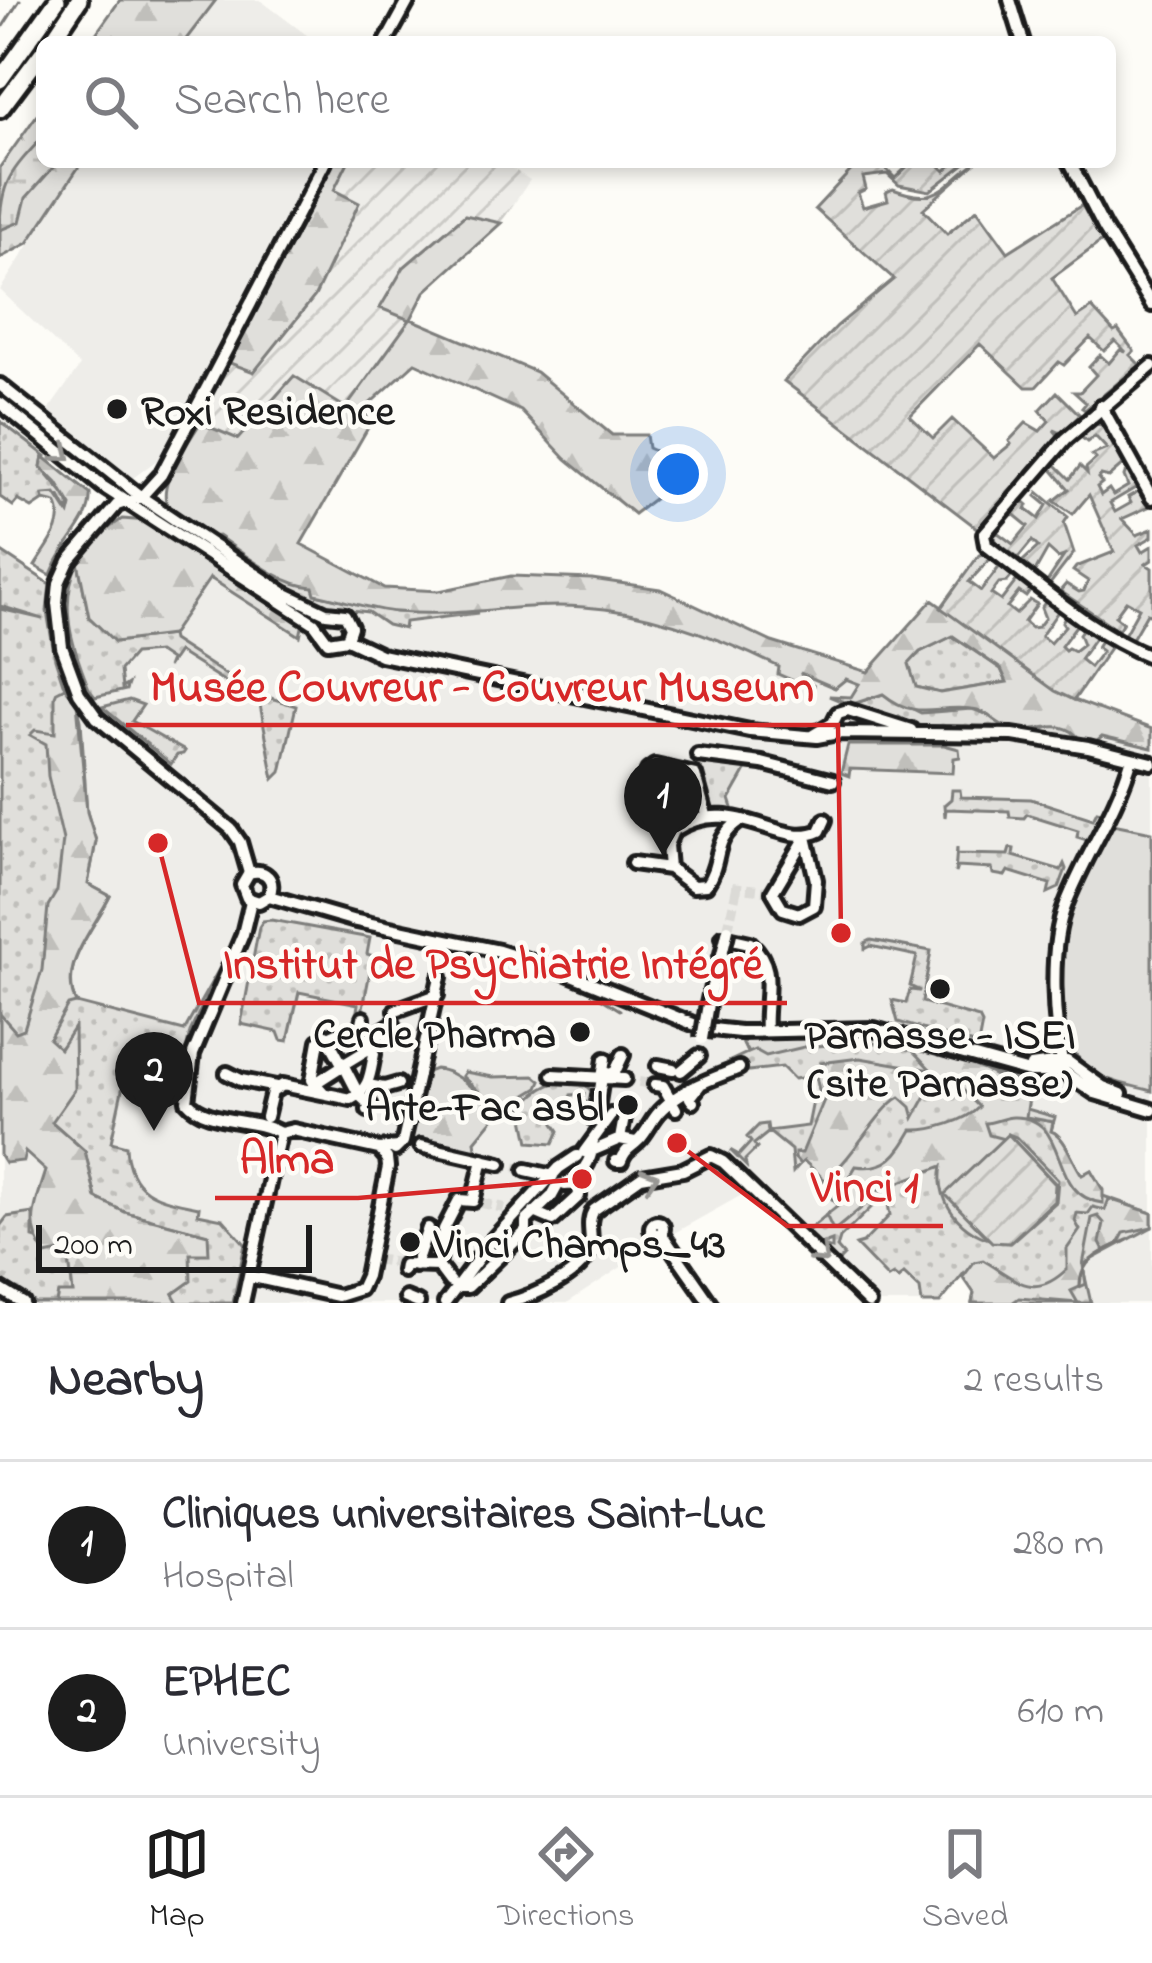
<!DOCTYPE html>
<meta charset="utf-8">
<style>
:root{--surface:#fff;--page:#f7f7f7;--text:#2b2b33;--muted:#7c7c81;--line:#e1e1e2;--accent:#1c1c1c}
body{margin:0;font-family:"Indie Flower",sans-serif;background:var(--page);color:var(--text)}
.scale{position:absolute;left:36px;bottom:30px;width:276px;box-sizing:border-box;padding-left:12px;border:6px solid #1c1c1c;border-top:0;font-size:33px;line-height:42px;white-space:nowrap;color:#1c1c1c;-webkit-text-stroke:9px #fdfcf7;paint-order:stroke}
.you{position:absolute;left:678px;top:474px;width:42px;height:42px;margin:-30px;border:9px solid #fff;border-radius:50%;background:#1a73e8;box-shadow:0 0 0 18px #1a73e833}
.badge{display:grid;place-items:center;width:78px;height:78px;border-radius:50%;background:var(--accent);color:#fff;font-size:39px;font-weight:700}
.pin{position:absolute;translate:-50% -99px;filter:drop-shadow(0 3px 6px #0008)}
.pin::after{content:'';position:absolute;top:63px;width:42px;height:36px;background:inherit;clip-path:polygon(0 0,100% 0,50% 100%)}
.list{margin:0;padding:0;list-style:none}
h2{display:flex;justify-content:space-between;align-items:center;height:156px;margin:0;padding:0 48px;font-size:51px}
h2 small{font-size:39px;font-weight:400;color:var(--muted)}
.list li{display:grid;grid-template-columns:78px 1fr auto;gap:36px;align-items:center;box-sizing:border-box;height:168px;padding:0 48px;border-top:3px solid var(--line)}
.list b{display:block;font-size:45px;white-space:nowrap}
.list p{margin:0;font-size:39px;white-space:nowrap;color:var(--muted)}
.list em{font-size:39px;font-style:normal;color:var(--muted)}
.icon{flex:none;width:66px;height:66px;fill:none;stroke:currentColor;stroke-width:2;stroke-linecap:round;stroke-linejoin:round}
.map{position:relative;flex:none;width:1152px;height:1303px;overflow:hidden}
.search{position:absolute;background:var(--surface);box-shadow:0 6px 18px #0003;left:36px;right:36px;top:36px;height:132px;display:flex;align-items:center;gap:30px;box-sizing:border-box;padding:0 42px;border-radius:18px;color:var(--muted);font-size:45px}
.sheet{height:492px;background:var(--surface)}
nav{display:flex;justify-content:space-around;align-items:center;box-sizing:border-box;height:168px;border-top:3px solid var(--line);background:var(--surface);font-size:33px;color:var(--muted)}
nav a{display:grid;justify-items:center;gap:6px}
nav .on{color:var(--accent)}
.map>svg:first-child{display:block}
</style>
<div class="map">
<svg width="1152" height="1303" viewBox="0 0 1152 1303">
<defs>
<pattern id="industrial-furrows" width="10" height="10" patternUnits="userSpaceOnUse" patternTransform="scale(3)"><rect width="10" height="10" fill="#eeede9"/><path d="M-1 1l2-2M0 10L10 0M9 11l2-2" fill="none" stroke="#cccbc7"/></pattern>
<pattern id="grass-dots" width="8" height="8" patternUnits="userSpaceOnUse" patternTransform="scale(3)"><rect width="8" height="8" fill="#e0dfdb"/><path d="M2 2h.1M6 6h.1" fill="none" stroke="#c0bfbb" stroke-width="1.8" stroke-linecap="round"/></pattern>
<pattern id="forest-firs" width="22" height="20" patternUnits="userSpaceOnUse" patternTransform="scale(3)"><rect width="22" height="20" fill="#e0dfdb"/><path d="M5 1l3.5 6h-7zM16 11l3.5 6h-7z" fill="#c0bfbb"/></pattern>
<pattern id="wetland-marsh" width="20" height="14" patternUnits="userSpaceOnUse" patternTransform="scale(3)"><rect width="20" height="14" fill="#e0dfdb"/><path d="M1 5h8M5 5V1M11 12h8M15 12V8" fill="none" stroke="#c0bfbb"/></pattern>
<pattern id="garden-furrows" width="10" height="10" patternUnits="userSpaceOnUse" patternTransform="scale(3)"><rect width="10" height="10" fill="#e0dfdb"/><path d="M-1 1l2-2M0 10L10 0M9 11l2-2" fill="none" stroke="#c0bfbb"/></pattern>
</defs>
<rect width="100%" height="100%" fill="#fdfcf7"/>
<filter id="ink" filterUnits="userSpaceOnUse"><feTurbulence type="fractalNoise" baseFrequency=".00833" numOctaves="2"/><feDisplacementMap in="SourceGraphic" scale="24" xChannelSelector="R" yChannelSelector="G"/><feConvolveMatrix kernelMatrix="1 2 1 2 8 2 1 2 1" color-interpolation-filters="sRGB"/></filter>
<g filter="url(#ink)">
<path fill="#eeede9" d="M216,0H260L316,42H184Z
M82,162H313L157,460L133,478L125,477L48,411L80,366L0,290Z
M168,494L356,594L495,590L713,623L847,670L1152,734V1303H972L973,1269L940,1303H880L758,1186L665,1238L567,1303H38L0,1280V1096L69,989L82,945L110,896L88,884L96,841L87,812L77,702L78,661L66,616L70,581L82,555L128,511Z"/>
<path fill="url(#industrial-furrows)" d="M348,162H502L530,180L501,223L465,215L410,319L346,408L238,439L200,423L227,362L254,372L315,296L358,203L333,190Z"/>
<path fill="url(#grass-dots)" stroke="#7e7e7c" stroke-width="3" d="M0,421L47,457L43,456L41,467L69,500V514L60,497H43L44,500L32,508L18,500L13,506L0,497Z
M218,535L269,570L313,587L316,594L395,612L478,613L405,622L404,629L387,625L368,612L324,607L301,600L206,539Z
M0,551L50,584L47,611L55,659L63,683L77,702L81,721L87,812L96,841L88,884L110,896C94,929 59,965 76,1003L184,1031L223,962L190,1032L183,1065L154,1058L151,1067L128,1062L111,1142L126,1146C128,1194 159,1199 199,1207L198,1214L223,1219L245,1244L233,1303H178L172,1294L189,1254L207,1234L125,1212L96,1198L85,1151L52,1122L74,1030L59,1050L0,1096V609L43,619L0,606Z
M78,562L89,617L115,642L171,635L172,640L252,692L296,706L281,772L274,779L259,699L249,697L178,652L167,668L170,660L158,652L134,654L120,670L122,688L128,684L126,690L95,697L88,688L90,698L80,680L88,686C72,646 58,604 78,562Z
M952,636L1001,669L1007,682L940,693L916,687L908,664L920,652Z
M883,694L921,713L972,709L1038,732C1053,723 1070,723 1080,740L915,726L899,716L890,720L850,705Z
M129,700L143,705L132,721L178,747L185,751L183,754L177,755L171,764L102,707Z
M697,755L758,763L798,778L766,768L747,769L730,799L736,817L712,812C698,798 706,781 689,768H694Z
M952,790H960L961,797L1031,799L1093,819L1097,811L1106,813L1090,841L1077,837L1078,830L1027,814L1024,818L1010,817L1009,811L946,809L945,817L944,805L951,799Z
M957,847V854L1008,855L1010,848L1014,849L1013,856L1061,870L1064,864L1066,869L1059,888L1048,893L1050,884L1008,871L1005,876L993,874L992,869L957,867L955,873Z
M271,920L370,938L367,954L373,956L361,1018L356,1017L358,1004L299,992L288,1041L281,1040L278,1032L241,1024L259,927L263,921Z
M871,940L931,951L922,1002L979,1018L982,1024L978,1045L951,1038V1034L949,1037L898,1022L892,1000L906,1003L910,990L920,991L910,986L917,956L871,946L865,949V943Z
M745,1037L892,1039L1025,1084L1023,1092L1029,1097L1027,1109L1055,1117L1051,1131C1065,1136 1071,1159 1082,1175L1091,1170L1103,1196L1152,1213V1227L1087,1262L1083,1268L1091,1303H972L974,1293L964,1273L940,1303H922L920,1289L904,1274L898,1279L893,1275L888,1278L856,1245L863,1243L890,1215L888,1204L877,1202L840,1238L837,1248L844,1256L838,1262L823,1246L832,1249V1241L821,1245L804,1234L838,1205L821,1188L825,1180L798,1153L795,1158L800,1164L793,1172L791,1150L769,1132L754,1144L757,1148L745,1160L746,1166L730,1150L739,1155L751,1142L747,1137L759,1125L767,1124L768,1131L808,1126L814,1096L820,1095L816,1076L794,1079L782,1067L740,1072L738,1063L730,1061L747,1053L743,1044Z
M585,1078L587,1087L596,1095L595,1108L583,1100L584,1094L571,1095L569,1103L563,1101L561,1107L556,1106L553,1122L559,1131L553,1144L529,1142L522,1108C539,1085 556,1080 585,1078Z
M33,1213V1238L68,1249L73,1294H58L56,1303H35L0,1281V1226L7,1217Z"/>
<path fill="url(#forest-firs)" stroke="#7e7e7c" stroke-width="3" fill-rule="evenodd" d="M120,0H216L184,42H90Z
M42,108V162H82L28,243L0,258V167Z
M332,162H348L334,190L359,203L315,296L254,372L227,362Z
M465,215L501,223L425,292L411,319L536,372L612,435H646L648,448L659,453L675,448L692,470L634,514L566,459L521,411L415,363L365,408L369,426L301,544L384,588L439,591L511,576L592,579L660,589L772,642L868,672L932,600L1074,700L1152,729V748L1102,736L1094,743L1080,740C1063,715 1038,734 1013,729C997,727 988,710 972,709C934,704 918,722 883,694L850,705L829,696L851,697L859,684L846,679L835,688L800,673L814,686L812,689L778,674L779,667C718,637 651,611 584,607C522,602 460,618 397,612C370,610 342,599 315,594L313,587C281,585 246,555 218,536L206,538C195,531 182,523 173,514C149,490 187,446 200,423L238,439L294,376L346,408L410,320L380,308L404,267ZM953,636L1001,669L1007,682L940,693L916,687L909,664L920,652Z
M43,456L90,494C92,523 61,544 51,575L35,566C46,547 68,524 56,503L44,500L43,495L56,494L69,514L71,506L57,483L41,467Z
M122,519L147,521L303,623L300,636L210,578L171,635L115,642L89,617L78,562L103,532Z
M65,687L77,702L87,812L96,841L88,884L110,896C94,929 58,965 76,1003L68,1005L49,1039L60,1049L74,1027L75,1089L52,1122L85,1151L96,1198L125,1212L208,1234L209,1254H190L191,1281L173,1294L178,1303H56L58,1293H73L68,1250L46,1255C24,1224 36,1204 46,1171L25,1152L23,1161L5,1163L0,1155V1014L16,1032L24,1029L42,970L48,906L57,891L63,840L48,776L46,744L30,735L35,730L55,733V696L57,691Z
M848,745H944L959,749L960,757L954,758L953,773L850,769L849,776L841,773Z
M829,1032C899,1036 972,1056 1029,1097L1026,1117L1053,1122L1051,1131C1065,1136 1071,1159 1082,1175L1091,1170L1103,1190V1203C1045,1196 1073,1116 1013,1117C1004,1117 994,1123 985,1123L989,1135L1004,1139L946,1194L1055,1183L1008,1134L1016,1137L1058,1180L1056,1202L1010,1243C968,1241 934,1206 942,1166L871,1193V1200L836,1229L832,1228L826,1215L838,1206L835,1201L856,1166C888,1171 898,1154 912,1130C932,1131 966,1121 979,1107L962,1089H949L944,1081L932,1085L914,1118L911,1107L900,1097C877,1110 851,1161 825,1180L804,1161L800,1164L795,1158V1153H802L824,1100L843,1081L842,1077L826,1075L820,1063L860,1058L931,1070L912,1050L867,1042L804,1047L766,1056L755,1050L748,1053L743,1044L745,1037Z
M435,1069C456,1070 488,1098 494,1118L475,1141L477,1156L412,1139L422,1074Z
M465,1072L493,1077L535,1076L541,1081L538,1088L500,1111L462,1076Z
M1109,1199L1152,1213V1227L1124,1233L1118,1244L1104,1251L1100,1243L1104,1223L1098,1216L1092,1218L1083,1265L1086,1284L1071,1291L1078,1303L1019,1298L1012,1303H972L974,1293L963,1277L974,1262L983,1260C1016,1279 1033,1302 1067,1269V1249L1080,1230L1075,1221L1077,1213L1088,1214L1093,1207L1105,1210Z"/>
<path fill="url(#wetland-marsh)" stroke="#7e7e7c" stroke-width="3" d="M42,138V162H58L26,198L20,222L0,230C0,183 10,172 42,138Z"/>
<path fill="url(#garden-furrows)" stroke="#7e7e7c" stroke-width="3" d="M859,162H879L895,178L912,162H936L945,171L955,162H967L930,191L899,185L887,174L863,177L866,189L858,193L863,207L888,200L886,192L893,189C939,207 943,185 976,162L923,209L947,234L977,209L1008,252L1082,205L1102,241L1052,278L1077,318L1092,308L1114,332L1118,330L1134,351L1130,355L1140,365L1085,410L1082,408L1086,403L1074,392H1080L1096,375L1089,367L1100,355L1109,363L1120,350L1126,352L1115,341L1104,351L1090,338L1064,365L1059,362L1036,387H1026L980,344L910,416L933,438L952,419L994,458L1011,444L1009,441L1026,423L1040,431L1049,421L1040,410L1057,392L1080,415L1061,433L1054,430L1058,435L978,529L784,381L837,326L894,279L815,209Z
M1094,424L1103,425L1124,464L1109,477L1101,475L1098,478L1102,483L1097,487L1101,495L1109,489L1113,495L1128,486L1124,476L1127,468L1137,487L1110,503L1115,512L1131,503L1128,497L1139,491L1148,507L1122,519L1137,535L1152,529V537L1138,545L1142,552L1152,546V560L1146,564L1152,568V615L1147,613L1132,639L1124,635L1139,608L1126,601L1115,616L1123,622L1118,630L1060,591L1066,584L1079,592L1084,591L1088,581L1073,571L1076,567L1114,552L1089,495L1073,514L1054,501L1069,489L1050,467L1054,463L1070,479L1080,466L1087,473L1086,468L1096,459L1092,455L1107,449L1095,436L1087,442L1081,437Z
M1038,492L1068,517L1064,523L1074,553L1050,584L1047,582L1064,556L1058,558L1048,549L1035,572L1022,562L1038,547L1032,541L1018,558L995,541L994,536L997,532L1013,544L1028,526L1012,513L1022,500L1028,505L1026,509L1039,519L1047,505L1036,496Z
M983,554L990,559L969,582L981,591L1000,566L1012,576L1007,582L999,583L991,594L1001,601L1017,580L1031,590L1026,597L1019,592L1007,607L1016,614L1030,600L1037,604L1024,622L1031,628L1038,627L1045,618L1041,608L1046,601L1059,610L1041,636L1050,643L1065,626L1062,622L1066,615L1078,623L1061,646L1065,650L1068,648L1074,651L1083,644L1079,634L1084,627L1097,635L1080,659L1090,667L1102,651L1097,647L1102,639L1112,645L1074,700L1055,691L941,608L979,555Z
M1008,1134L1055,1184L1054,1201L1009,1243L992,1242L945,1194Z"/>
<path fill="#e0dfdb" stroke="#7e7e7c" stroke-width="3" d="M1113,824L1152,832V1091C1134,1086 1112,1083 1096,1073C1058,1051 1056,997 1064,958L1059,953L1067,912Z"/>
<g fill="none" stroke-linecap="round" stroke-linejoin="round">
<path stroke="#797876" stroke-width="3" d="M0,31L20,0
M576,983L620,1010
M709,1035L725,1037
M941,1053L974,1064
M1031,1084L1032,1077
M1028,1094L1030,1086
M1080,1286C1080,1258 1105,1250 1127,1240"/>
<path stroke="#dbdad6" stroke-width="10" stroke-dasharray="10 5" stroke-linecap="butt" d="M732,887L768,891
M728,929L737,888
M624,1079L655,1085
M593,1156L616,1161
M500,1164L526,1170
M482,1203L504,1208
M375,1259L398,1263"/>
<g stroke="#1c1c1c" stroke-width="20">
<path id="minor" d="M1010,0L1023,42
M386,42L409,0
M325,162L161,475L141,497L117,505L69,561L59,583L57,603L62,647L79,693L97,718L231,829L240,842L249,873L242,885L247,898L259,902L269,896L352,920L499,951L562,971L703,1028L740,1032L874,1029L1029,1072H1064L1095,1093L1152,1110
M1070,162L1104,228L1152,305
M1152,366L1066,439L984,534L986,545C1038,585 1091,633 1152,657
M0,385L141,497L284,593L326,613L345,615L351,627L347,639
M0,403L102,486L314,623L328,642L347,639L381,655L750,731L817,737L838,733L1013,735L1088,747L1152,763
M1101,406L1152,498
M813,735L833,723L838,713L848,710L911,730
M698,755L762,763L833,781
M640,803L648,771L655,766L695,775L706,815
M741,820C710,841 724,859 706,885L693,886L669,868L667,845L673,831C734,791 779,850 820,831L825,820
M806,837L816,880L814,906L799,914L783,909L773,892Z
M633,863L669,868
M249,873C266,868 276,880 269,896
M251,901L243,934L193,1054L187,1101C207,1125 253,1117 280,1133L293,1130L379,1149L397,1147
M723,937L750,943C779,969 763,997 766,1031
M714,977L721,958
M708,1004L712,986
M396,1010L437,995
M326,1035L342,1064
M359,1036L363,1018
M344,1064L372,1047L382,1031L393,1024
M344,1066L359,1095L370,1105L368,1110
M658,1066L673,1069
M1031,1066L1067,1061L1103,1087L1121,1094
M681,1071L699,1056
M1064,1072C1054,1025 1048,949 1066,904C1086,853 1116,812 1132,758
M227,1073L241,1080L276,1087
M553,1075L624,1079
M605,1075L615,1072L623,1055
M314,1084L342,1066
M368,1085L384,1088L398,1084
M655,1085L663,1086L676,1109
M693,1102L690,1098L700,1085
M266,1117L272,1092L283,1085L351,1099C370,1089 370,1074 374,1054L366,1040L339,1032L319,1041L312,1080L323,1092
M595,1121L605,1059
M620,1139L625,1112
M421,1146L500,1164
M395,1150L403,1142L440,977
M584,1152L611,1115
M616,1161H621C625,1149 630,1149 639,1140C648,1131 652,1118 662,1109C683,1088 712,1079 739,1068
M526,1170L553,1176
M534,1212L553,1220L579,1196L578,1184L565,1185
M651 1228a6 6 0 1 1 12 0a6 6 0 1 1-12 0Z
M661,1233L710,1303
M415,1266L428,1228
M438,1266L450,1282
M403,1271L404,1265L438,1266L444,1229L459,1200L473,1201L483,1160
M249,1276L338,1296L360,1289L366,1276L388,1167L387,1158L379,1149
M456,1287H468L526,1231V1221L552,1196L558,1185C576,1182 588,1167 592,1151L620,1139L635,1142
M0,1289L23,1303
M406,1298L418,1303
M243,1303L280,1133
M445,1303L489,1244L559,1168L577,1156
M508,1303C531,1297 584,1275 590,1249C593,1234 586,1223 594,1210L641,1177L683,1170L711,1156L723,1162L869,1303"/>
</g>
<g stroke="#1c1c1c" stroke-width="24">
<path id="highway" d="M51,42L79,0
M0,80L57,0
M0,109L42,53"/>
</g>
<use href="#minor" stroke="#fdfcf7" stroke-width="10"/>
<use href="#highway" stroke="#fdfcf7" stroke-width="15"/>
<g stroke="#1c1c1c" stroke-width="20" stroke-linecap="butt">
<path id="minor-bridge" d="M721,958L728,929
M702,1039L708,1004"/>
</g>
<use href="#minor-bridge" stroke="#fdfcf7" stroke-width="10"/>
</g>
<defs><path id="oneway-chevron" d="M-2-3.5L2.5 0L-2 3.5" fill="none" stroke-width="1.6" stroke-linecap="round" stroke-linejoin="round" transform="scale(3)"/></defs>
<g stroke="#989794">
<use href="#oneway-chevron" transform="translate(63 454) rotate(39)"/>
<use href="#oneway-chevron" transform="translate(650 1178) rotate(-17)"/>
<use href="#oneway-chevron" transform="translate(821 1256) rotate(44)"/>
</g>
</g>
<g fill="#1c1c1c" stroke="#fdfcf7" stroke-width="4.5">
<circle cx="117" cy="409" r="12"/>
<circle cx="940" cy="989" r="12"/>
<circle cx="580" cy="1032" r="12"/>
<circle cx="628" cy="1105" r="12"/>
<circle cx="410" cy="1242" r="12"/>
</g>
<g text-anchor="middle" stroke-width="9" stroke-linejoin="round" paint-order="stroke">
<g font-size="42" font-weight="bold" fill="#1c1c1c" stroke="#fdfcf7" text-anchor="start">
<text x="141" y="424">Roxi Residence</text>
<text x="556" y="1047" text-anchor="end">Cercle Pharma</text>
<text x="940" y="1048" text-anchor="middle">Parnasse - ISEI<tspan x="940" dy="48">(site Parnasse)</tspan></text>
<text x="604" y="1120" text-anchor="end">Arte-Fac asbl</text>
<text x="434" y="1257">Vinci Champs_43</text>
</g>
</g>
<path fill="none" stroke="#d62828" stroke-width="4.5" d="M841 933L838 725H126M158 843L199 1003H787M582 1179L358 1198H215M677 1143L787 1226H943"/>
<g fill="#d62828" stroke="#fdfcf7" stroke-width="4.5">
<circle cx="841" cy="933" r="12"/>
<circle cx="158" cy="843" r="12"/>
<circle cx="582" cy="1179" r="12"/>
<circle cx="677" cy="1143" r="12"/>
</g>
<g font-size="45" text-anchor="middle" font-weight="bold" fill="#d62828" stroke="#fdfcf7" stroke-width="9" stroke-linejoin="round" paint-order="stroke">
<text x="482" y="701">Musée Couvreur - Couvreur Museum</text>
<text x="493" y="978">Institut de Psychiatrie Intégré</text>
<text x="287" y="1173">Alma</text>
<text x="865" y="1201">Vinci 1</text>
</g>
</svg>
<div class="scale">200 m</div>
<div class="you"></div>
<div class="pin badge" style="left:663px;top:856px">1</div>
<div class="pin badge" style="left:154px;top:1131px">2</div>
<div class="search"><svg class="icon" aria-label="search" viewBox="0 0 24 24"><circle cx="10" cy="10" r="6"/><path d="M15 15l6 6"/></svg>Search here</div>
</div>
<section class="sheet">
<h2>Nearby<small>2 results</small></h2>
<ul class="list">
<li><span class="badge">1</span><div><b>Cliniques universitaires Saint-Luc</b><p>Hospital</p></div><em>280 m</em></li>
<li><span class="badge">2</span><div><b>EPHEC</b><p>University</p></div><em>610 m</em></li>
</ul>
</section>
<nav>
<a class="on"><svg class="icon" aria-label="map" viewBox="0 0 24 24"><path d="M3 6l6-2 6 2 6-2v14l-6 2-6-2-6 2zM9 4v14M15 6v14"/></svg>Map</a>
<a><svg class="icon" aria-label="directions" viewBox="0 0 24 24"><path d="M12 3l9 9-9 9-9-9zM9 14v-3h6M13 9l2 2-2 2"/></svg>Directions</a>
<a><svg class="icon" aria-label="saved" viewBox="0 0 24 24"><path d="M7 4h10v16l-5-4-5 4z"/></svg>Saved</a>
</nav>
